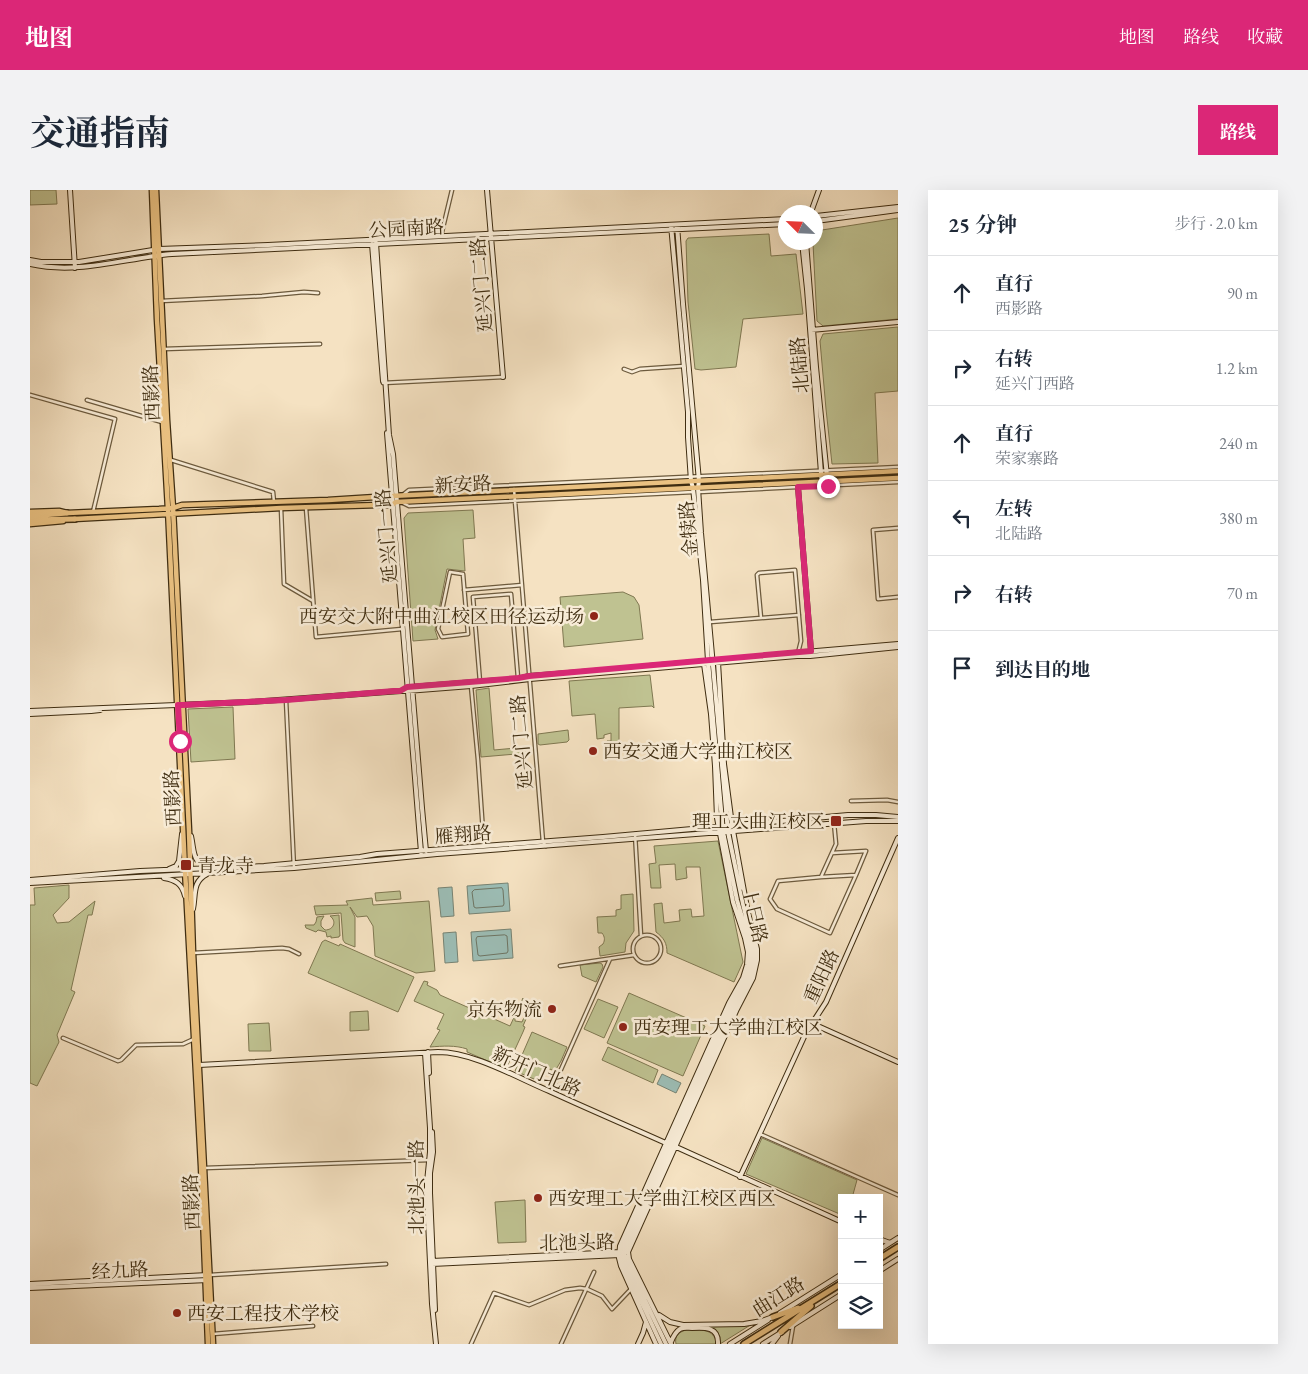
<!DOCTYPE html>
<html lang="zh">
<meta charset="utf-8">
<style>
:root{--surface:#fff;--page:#f2f2f3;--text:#1f2937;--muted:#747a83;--line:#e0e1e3;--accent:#db2777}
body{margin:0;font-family:"EB Garamond","Noto Serif SC",serif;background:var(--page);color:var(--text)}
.controls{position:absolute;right:15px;bottom:15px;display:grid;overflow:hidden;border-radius:0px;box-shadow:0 5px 20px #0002}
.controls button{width:45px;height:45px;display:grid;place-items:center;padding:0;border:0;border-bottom:1px solid var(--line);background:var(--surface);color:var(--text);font:25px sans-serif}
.compass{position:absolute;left:748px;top:15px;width:45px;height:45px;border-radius:50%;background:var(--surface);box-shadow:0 5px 20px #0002;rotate:294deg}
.stop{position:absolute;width:15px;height:15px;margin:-11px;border:4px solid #db2777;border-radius:50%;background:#fff}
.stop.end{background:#db2777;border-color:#fff;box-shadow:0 1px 5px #0008}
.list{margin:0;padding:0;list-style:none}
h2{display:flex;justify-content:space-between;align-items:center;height:65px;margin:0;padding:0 20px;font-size:21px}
h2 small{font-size:16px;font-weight:400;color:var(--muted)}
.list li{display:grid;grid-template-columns:32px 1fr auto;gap:15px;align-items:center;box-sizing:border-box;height:75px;padding:0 20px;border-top:1px solid var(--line)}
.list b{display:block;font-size:19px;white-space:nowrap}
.list p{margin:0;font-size:16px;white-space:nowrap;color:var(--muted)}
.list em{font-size:16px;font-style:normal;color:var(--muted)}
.icon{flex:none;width:28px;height:28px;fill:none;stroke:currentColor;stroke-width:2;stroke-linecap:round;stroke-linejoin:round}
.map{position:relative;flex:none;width:868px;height:1154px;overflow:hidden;border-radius:0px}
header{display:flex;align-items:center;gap:30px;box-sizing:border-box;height:70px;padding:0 25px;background:var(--accent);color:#fff}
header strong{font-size:24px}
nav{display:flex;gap:28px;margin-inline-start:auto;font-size:18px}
.intro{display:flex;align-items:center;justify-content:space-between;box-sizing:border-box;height:120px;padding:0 30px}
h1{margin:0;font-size:35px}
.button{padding:12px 22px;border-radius:0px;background:var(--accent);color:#fff;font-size:18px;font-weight:700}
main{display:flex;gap:30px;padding:0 30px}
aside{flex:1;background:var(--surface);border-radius:0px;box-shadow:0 5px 20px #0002}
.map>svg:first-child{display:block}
</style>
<header>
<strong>地图</strong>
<nav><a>地图</a><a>路线</a><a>收藏</a></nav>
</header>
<div class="intro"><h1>交通指南</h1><a class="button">路线</a></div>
<main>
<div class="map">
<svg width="868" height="1154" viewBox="0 0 868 1154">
<rect width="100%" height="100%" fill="#f5e2c2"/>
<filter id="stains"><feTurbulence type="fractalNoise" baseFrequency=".004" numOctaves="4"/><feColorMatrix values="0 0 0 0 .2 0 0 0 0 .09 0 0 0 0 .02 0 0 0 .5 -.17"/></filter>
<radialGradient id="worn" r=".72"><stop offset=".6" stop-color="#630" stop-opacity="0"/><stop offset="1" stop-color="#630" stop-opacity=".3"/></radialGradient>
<path fill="#bfc291" stroke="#7f7851" d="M0,0H26L27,14L0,15Z
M868,28V129L793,136L787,131L783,53L786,52V48L792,40Z
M739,44L741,66L766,64L773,124L713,129L706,177L671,180L665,179L658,112L656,51L658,48Z
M868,137V201L845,203L848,273L802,274L796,219L790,151L793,144Z
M443,320L445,348L433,349L435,381L417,379L405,440L408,449L383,451L374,328L378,323Z
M593,402L604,407L609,415L613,449L534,457L530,407Z
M620,485L624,518L622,516L589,518V556L578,557L577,551H581V543L574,545V548L567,549L565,524L542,526L539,491Z
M459,498L464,560L497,557L498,563L451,567L446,500Z
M203,517L205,569L161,572L158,519Z
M538,540L539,550L537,552L510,555L508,554V544Z
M688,651L713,772L704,792L637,763C637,753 634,748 626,742L624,714L632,713L634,733L650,731L649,720L661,719L662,727L674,726L670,677H656L657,688L646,690L645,674L629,675L631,698H621L619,674L626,673L624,656Z
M39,695V708L23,725L27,733L39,732L65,711L62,725H58L41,800L45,802L27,845L29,852L7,896L0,893V715H5L4,698Z
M370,701L371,709L346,711L345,703Z
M603,704L604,741L596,753L595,762L570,766L569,757L573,754C575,750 575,747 572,743H568L567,727L586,726V720L591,719V705Z
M342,708L343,715L399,711L405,781L386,783L345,766L343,736L337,726L327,727L320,717L325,727V757L315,753L313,750L311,723L286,725L284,716L318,715L316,711Z
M309,725L310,746H309V747L301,748V746L297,747L296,742L288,740L286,742L276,738L275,735H284L286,732L287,727L294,726L291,731V736L295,740C304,740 307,731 300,726Z
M295,750L309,756L310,754L384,787L368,822L278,783L292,752Z
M570,773L572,774L573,777L566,792L552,786L550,775Z
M394,791L398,792L397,795L407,800L410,805L480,836L493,808V813L485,829V831L492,832L501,812L503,813L493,836L495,837L493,842L476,879L437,862V859C425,855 413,856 400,857L410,840L407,839L414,824L384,811Z
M599,803L675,836L653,886L577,853Z
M568,809L588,817L574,848L554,839Z
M338,821L339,840L320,841V822Z
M239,833L241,861H219L218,834Z
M502,842L537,857L531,871L525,881L517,878L513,887L510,888L506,886L504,889L485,881Z
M578,857L628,880L623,893L572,870Z
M732,948L827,990L822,1008H812V1025L716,984Z
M495,1010L496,1052L468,1053L465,1012Z
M722,1134L690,1154C690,1146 686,1140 679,1137Z
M657,1140C670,1140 685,1138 686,1154H646C644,1146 650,1141 657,1140Z"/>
<path fill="#9cbdb5" stroke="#778373" d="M478,693L480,721L439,724L437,696Z
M422,697L424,726L411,727L408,698Z
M481,739L483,768L443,771L441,742Z
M426,742L428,772L415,773L413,743Z
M632,884L651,893L646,903L627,894Z"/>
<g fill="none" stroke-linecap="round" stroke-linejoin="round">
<path stroke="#6e7563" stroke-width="1" d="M472,698L473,700L474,714L473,716L446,718L444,717L442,702L444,700Z
M475,745L477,746L478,761L477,763L450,766L448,765L446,749L447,747Z"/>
<g stroke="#6c5a3d" stroke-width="5">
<path id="street" d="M411,46L422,0
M131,111L232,106L274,102L288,103
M134,159L290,154
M594,179L602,182L610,179L654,176
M353,193L473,187
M0,205L85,229L63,322
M57,210L132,232
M141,270L243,302L244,312
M484,299L513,652L516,656
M669,302L868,292
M374,304L379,300L868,277
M373,313L379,316L663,302
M251,318L254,394L283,411
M276,318L286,447L372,439
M868,338L843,340L848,409L868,407
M420,382L433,384L438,444L412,447L408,439Z
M434,400L492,395
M680,432L731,428
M768,463L771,451L765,380L729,383L727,385L731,428L769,425
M450,492L443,407L481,404L488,488
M441,496L448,570L454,656
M256,510L264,678
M821,611L857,610L868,612
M804,633L806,654L791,687L748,691L740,709L747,719L800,743L826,685
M605,644L611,746
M791,687L826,685L836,661L802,663
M603 759a14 14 0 1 1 28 0a14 14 0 1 1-28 0Z
M163,763L252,758L259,759L269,764
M530,776L604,765
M33,848L88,871L91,870L106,855L153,854L164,849
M521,902L580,769
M730,944L868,1005
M175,978L399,970
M180,1085L356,1074
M183,1144L283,1136
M441,1154L464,1103L499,1115L535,1100L550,1098L557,1099L572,1106L582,1119L601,1099
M531,1154L564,1082
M760,1154L763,1136"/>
</g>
<g stroke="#3f2d11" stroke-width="6">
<path id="secondary" d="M40,0L45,78
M457,0L473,187
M781,22L789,0
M786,26L868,17
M786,31L868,20
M772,52L777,99L792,296
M776,52L786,177L798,296
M346,53L359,245L363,264L392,618L396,661
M342,54L353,191
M0,70L11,72H49L129,59L238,55L756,29
M0,74C48,85 95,68 142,64L756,34
M781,140L868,132
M357,243L391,662
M768,297L781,461
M763,463L868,454
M619,476L736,466
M492,488L499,486L577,480
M380,497L470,490
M0,521L219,512L371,501H377L441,496L500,489L767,466H780L868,457
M0,524L61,521L70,520
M161,646C165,664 161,674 183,676
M139,679L146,676L149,671L152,644
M134,688C146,690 152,694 155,706
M0,690L110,681L234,676L330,667L347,664L573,647L818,625H846L868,627
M0,693L264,678L407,664L836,631H868
M163,719C166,704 162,692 177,684
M781,833L868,872
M398,862L399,883
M395,863L400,938V962L397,992V1010L402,1114L406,1154
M169,875L408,862C443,862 486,887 519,901C558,919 598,936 638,954
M402,942L403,962L400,983V1003L405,1120
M644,956L812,1032
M710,987L779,836L785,829L796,812L868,648
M849,1049L860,1053
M849,1060L868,1048
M402,1071L590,1062
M402,1074L590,1065
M849,1081L868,1069
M0,1094L178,1085
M0,1098L178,1090
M750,1123L812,1084
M629,1125L640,1132L653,1135L714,1134L732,1131L743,1127
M760,1137L812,1104
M641,1152C643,1147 645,1142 650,1139C654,1137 658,1138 662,1138C675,1137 689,1137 688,1154
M608,1154L613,1143L616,1132
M626,1154L591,1076L589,1068L590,1056L699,813L713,788L717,775L718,762L715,748L703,712L687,628L685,576L681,524L674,474
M631,1154L593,1072L591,1062L696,827L716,789L720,773L721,758L707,710L693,642L678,471L673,390L663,298L661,291L658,247V222L641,35
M636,1154L596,1071L594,1064L701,824L720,787L723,776L724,760L713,714L698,642L671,343L668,298L669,291L653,114L647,35
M641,1154L599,1069L598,1062L707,819L723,788L727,770V759L718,723L702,635L694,574L688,472
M700,1154L738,1130
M733,1154L752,1142
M742,1154L748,1146"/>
</g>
<g stroke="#3f2d11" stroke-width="7">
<path id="primary" d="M122,0L127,129L138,319L155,680L171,976L178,1154
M126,0L137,230L143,318L159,641L163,763L183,1154
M0,322L29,321L37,323L129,319L143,318L152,315L298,310L361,306L868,281
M44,329L251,318L349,315H362L366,312L868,288
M0,334L33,331"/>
</g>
<g stroke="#3f2d11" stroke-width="8">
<path id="highway" d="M0,326L37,323
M0,330L45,329
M849,1069L868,1057
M743,1127L768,1118
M751,1142L781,1116
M714,1154L812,1093"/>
</g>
<use href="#street" stroke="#f8ecd7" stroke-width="2.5"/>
<use href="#secondary" stroke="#f8ecd7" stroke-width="4"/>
<use href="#primary" stroke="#eac181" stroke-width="4.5"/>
<use href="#highway" stroke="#eac181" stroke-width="5"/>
</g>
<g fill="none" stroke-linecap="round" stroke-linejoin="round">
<path stroke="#db2777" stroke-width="6" d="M150,551L148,515H152L256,510L364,501H370L377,497L488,488L499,486L781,461L768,297L798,296"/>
</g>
<g fill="#8f2418" stroke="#f8ecd7" stroke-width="2">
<circle cx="564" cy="426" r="5"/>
<circle cx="563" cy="561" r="5"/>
<rect x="800" y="625" width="12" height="12" rx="2.5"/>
<rect x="150" y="669" width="12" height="12" rx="2.5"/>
<circle cx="522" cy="819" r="5"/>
<circle cx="593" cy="837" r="5"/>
<circle cx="508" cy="1008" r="5"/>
<circle cx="147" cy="1123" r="5"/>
</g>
<g text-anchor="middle" stroke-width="5" stroke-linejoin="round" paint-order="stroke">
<g font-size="19" fill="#3f2d11" stroke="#f8ecd7">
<text transform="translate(376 38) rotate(-3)" y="7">公园南路</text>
<text transform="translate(451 95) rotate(-95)" y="7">延兴门二路</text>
<text transform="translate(769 175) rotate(-95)" y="7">北陆路</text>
<text transform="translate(121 203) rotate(-93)" y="7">西影路</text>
<text transform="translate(433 294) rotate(-3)" y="7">新安路</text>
<text transform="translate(658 339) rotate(-95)" y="7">金犊路</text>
<text transform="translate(356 346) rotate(-95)" y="7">延兴门一路</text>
<text transform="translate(491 552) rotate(-95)" y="7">延兴门二路</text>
<text transform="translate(142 608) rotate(-93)" y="7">西影路</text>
<text transform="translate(433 644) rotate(-4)" y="7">雁翔路</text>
<text transform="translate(725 725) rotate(77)" y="7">上巳路</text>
<text transform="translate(791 786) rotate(-65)" y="7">重阳路</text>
<text transform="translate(507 881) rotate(24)" y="7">新开门北路</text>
<text transform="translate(386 997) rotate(-90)" y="7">北池头一路</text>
<text transform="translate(161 1012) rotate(-93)" y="7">西影路</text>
<text transform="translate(547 1052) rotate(-1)" y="7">北池头路</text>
<text transform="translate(90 1080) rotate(-3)" y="7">经九路</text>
<text transform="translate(748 1106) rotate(-32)" y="7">曲江路</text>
</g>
<g font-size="19" fill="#3f2d11" stroke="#f8ecd7" text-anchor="start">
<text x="554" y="433" text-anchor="end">西安交大附中曲江校区田径运动场</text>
<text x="573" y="568">西安交通大学曲江校区</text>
<text x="795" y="638" text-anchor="end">理工大曲江校区</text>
<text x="167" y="682">青龙寺</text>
<text x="512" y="826" text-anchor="end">京东物流</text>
<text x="603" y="844">西安理工大学曲江校区</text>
<text x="518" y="1015">西安理工大学曲江校区西区</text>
<text x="157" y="1130">西安工程技术学校</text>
</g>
</g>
<rect width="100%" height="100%" filter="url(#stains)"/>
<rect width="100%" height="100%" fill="url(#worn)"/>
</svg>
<div class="controls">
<button>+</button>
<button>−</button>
<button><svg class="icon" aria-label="layers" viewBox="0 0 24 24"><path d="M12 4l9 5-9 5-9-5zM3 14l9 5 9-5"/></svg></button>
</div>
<svg class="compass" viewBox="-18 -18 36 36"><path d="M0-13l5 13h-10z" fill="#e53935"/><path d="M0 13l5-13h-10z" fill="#747a83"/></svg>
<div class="stop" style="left:150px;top:551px"></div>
<div class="stop end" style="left:798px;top:296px"></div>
</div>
<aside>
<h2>25 分钟<small>步行 · 2.0 km</small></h2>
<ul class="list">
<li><svg class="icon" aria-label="ahead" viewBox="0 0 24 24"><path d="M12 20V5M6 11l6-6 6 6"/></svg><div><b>直行</b><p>西影路</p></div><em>90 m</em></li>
<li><svg class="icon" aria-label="right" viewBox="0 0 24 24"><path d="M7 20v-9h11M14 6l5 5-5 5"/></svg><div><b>右转</b><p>延兴门西路</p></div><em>1.2 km</em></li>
<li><svg class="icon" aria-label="ahead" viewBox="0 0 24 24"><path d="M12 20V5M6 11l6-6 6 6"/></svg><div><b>直行</b><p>荣家寨路</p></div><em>240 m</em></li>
<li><svg class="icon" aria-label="left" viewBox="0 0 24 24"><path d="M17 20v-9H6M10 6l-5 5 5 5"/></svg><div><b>左转</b><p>北陆路</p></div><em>380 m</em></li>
<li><svg class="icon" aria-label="right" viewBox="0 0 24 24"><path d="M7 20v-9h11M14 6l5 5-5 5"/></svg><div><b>右转</b></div><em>70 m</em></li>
<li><svg class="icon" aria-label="arrive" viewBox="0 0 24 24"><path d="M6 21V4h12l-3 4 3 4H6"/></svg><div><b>到达目的地</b></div></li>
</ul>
</aside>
</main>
